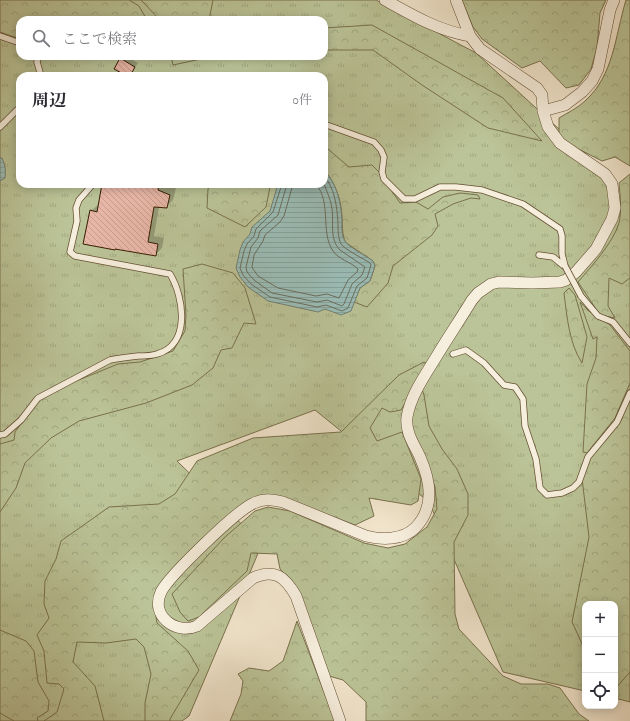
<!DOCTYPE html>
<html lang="ja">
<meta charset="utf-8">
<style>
:root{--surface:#fff;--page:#f7f7f7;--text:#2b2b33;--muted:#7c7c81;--line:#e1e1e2}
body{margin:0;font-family:"IM FELL Double Pica","Noto Serif JP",serif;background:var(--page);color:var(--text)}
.controls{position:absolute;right:12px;bottom:12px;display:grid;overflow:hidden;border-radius:8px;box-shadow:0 2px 10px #0003}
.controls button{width:36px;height:36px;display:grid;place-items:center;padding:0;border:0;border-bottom:1px solid var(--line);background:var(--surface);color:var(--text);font:20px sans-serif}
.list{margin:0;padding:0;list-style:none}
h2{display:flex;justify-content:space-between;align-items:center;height:52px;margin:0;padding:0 16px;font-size:17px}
h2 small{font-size:13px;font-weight:400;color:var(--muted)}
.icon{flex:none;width:22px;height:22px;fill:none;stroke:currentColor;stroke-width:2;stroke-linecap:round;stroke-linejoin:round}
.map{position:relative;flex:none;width:630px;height:721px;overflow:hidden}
.search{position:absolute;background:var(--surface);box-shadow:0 2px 10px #0003;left:16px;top:16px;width:312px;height:44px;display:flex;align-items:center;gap:10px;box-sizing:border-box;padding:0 14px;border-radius:12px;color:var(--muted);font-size:15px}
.panel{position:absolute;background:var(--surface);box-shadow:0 2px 10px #0003;left:16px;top:72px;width:312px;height:116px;border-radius:12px}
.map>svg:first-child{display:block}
</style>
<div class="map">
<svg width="630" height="721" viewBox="0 0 630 721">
<defs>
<pattern id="grass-tufts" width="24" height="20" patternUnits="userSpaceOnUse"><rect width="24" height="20" fill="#bbc498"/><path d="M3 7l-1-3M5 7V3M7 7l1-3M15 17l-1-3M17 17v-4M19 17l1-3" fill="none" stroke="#a2a881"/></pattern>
<pattern id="forest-crowns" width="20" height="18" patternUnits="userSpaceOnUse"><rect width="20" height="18" fill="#bbc498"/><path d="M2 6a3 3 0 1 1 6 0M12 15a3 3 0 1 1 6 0" fill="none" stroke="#a2a881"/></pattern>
<pattern id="water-rules" width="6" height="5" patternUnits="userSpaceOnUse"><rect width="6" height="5" fill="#9bbfba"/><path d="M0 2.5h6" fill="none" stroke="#86a49e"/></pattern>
<pattern id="building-back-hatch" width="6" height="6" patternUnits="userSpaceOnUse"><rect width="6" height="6" fill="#e8b6a7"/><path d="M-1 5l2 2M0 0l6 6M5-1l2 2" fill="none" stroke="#c89c8e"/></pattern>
</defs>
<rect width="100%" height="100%" fill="#f2e6cd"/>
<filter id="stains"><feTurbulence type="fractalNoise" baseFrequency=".005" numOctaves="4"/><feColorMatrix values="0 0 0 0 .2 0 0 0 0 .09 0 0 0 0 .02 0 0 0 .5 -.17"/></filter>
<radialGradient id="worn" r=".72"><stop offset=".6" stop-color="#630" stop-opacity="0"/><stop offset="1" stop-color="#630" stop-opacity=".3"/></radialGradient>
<path fill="url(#grass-tufts)" stroke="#7a714c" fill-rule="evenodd" d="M0,0H376L476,53L596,163L630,213V702L615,698V604H585V691L503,672L429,502L315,410L177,461L262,544L189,716L182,721H0ZM20,20H324V56H20ZM20,76H324V184H20Z"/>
<path fill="url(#forest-crowns)" stroke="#7a714c" d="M0,0H129L139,6L147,20H20V39L0,32Z
M141,0H213L209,20H160Z
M462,0H606L600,13L597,48L591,69L579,85L566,88L540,61L522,68L482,39L473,27Z
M626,0H630V166L615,157L602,161L559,139V118C567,113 578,108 585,101C614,75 615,36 626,0Z
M372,25L503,98L542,141L488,128L422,85L373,50H324V28Z
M171,56H202L201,59L173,65Z
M324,148L328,149L349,167L372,165L379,172L400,203L416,202L428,209L443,197L460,193L478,195L480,199L471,198L453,204L435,214L438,226L432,235L393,266L388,283L367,307L354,302L360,288L370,281L375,266L373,261L345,242C341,230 343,219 341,207C339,194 333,180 324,170Z
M630,174V278L622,284L609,278L608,306L615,318L600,315L578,282C591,267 613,243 619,223C622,210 620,196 619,183Z
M211,184H274L270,187L266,207L245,227L207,208L208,189Z
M202,264L233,273L245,288L256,324L244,323L232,348L221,350L213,368L192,385L146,403L79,421L51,438L25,463L16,488L0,512V444L14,440L15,432L38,400L59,388L118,364L140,362L173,351L185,331L186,315L183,269Z
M569,288L575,295L587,337L582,363C569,343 567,317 564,293Z
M580,302L589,311L610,325L630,351V383L615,418L587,453L583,452L587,384L596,358L597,337L593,339Z
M424,362L428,364L401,410L390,412L382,408L370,428L377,441L402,432L421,479L418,501L411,505L369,498L374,516L355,525L279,496L252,499L154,604L157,623L188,651L199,670L170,719V721H145V703L151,674L144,647L136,639L106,643L77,642L73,662L95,686L104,721H44L57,712L64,689L59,684L47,683L44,651L37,635L49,618L44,604L45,581L56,559L61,541L109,507L159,504L175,494L197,461L253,438L341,432L399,375Z
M421,386L424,395L429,426L442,449L457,469L468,494V515L454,542L455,614L459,629L503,676L521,684H548L560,688L579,714L589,721H366V702L343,680L329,676L291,581L280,569L277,554L251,553L247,571L199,617L188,621L180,612L172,594L225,537L255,511L268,507L290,511L364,543L388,548L405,544L427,527L437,509L435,487L423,456L412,434L410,418Z
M630,400V672L615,689V604H585V650L572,622L589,537L582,478L588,460Z
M297,621L335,721H230L241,694L243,681L238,674L249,668L269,671L283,661Z
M0,630L26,641L34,651L38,682L49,701L48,711L37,718L38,721H14L0,713Z"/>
<path fill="url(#water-rules)" stroke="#737f70" d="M0,158H2C5,165 6,170 5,178L0,181Z
M324,170C337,184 341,202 342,220C342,226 341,235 345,241C347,246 368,257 373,261L375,266L370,281L360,288L351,311L341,315L325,309L318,312L268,301L248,287L240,277L236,268L240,250L243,242L250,234L252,227L270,211L278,184H324Z"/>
<path fill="#0003" d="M125,56L138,63L129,76L121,59Z
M103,184H166L176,188L173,200L166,207H159L154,236L164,238L162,248L155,255L91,211L99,204Z"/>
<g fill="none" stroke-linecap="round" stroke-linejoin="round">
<path stroke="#6a6e5e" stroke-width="1" d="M282,184L273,212L256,229L254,236L247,244L244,251L240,268L243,275L251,284L270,297L317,307L326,305L342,311L348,308L357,286L367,278L371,265L370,263C364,259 344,249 341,244C338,238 338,229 338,223C337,207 335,188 324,176
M287,184L278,215L260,231L258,238L251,247L246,267L247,272L254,280L272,293L317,302L327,300L342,306L344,304L352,284L362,275L365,267L340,250C329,239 334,222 332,209C331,200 327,192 324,184
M293,184L284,216L280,222L265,235L263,241L254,255L252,267L253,269L258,276L278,288L316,296L327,294L339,298L348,280L357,272L358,269C351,262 338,259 333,251C320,232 332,203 316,184"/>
</g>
<path fill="url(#building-back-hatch)" stroke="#381e01" d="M120,58L135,67L130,76H127L114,69Z
M102,184H159L158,190L170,195L167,208L154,207L148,242L158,244L156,256L115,249V250L83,244L90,210L97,212Z"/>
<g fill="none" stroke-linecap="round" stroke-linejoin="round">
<g stroke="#665034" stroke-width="7">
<path id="service" d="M0,36L20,43
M38,56L37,62L41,76
M324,124L374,142L381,150L384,157L382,172L384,179L404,199H415L440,187H456L482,190L523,204L560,229L562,236V254L565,266
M0,127L20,107
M539,255L553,257L564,266
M581,296L598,316L613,322L630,343
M453,354L466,350L484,363L504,385L515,387L523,399L525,426L536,459L540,488L547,495L562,493L573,488L579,482L588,457L617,422L630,393
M0,435L5,434L21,420L38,398L110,360C120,358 129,357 138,356C144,356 151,356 157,354C191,345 184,297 170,274L75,256L70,252L77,221L76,208L79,200L93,184"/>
</g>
<g stroke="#665034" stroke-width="12">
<path id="minor" d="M385,0C412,15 439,31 470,36
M543,111L565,105L582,92L592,81L598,69L610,10L614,0
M340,721L296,596C285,577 275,568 253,578L197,626C176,635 150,616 161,592C169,576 237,510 254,503C264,498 273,500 283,502L366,536C382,540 403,540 415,528C436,507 430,480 420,457C414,444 405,432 407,417C411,394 426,374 438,354C449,336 461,318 472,300L478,293L491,284L499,282L532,283L560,282L566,280L576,272L596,249L612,219L615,208L612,184L605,174L560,143L548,127L543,111L542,95L537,88L480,49L470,36L456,0"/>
</g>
<use href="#service" stroke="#f7efde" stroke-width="5.5"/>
<use href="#minor" stroke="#f7efde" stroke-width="11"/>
<g stroke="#665034" stroke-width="7" stroke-linecap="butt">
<path id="service-bridge" d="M565,266L581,296"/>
</g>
<use href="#service-bridge" stroke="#f7efde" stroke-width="5.5"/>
</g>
<rect width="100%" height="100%" filter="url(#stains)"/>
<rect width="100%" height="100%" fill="url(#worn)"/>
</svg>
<div class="controls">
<button>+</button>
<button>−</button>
<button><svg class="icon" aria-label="locate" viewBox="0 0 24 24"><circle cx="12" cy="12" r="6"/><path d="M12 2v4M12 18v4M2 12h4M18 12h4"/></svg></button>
</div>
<div class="search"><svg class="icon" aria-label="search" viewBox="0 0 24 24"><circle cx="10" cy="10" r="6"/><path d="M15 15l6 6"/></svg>ここで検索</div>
<section class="panel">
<h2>周辺<small>0件</small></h2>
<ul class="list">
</ul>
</section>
</div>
